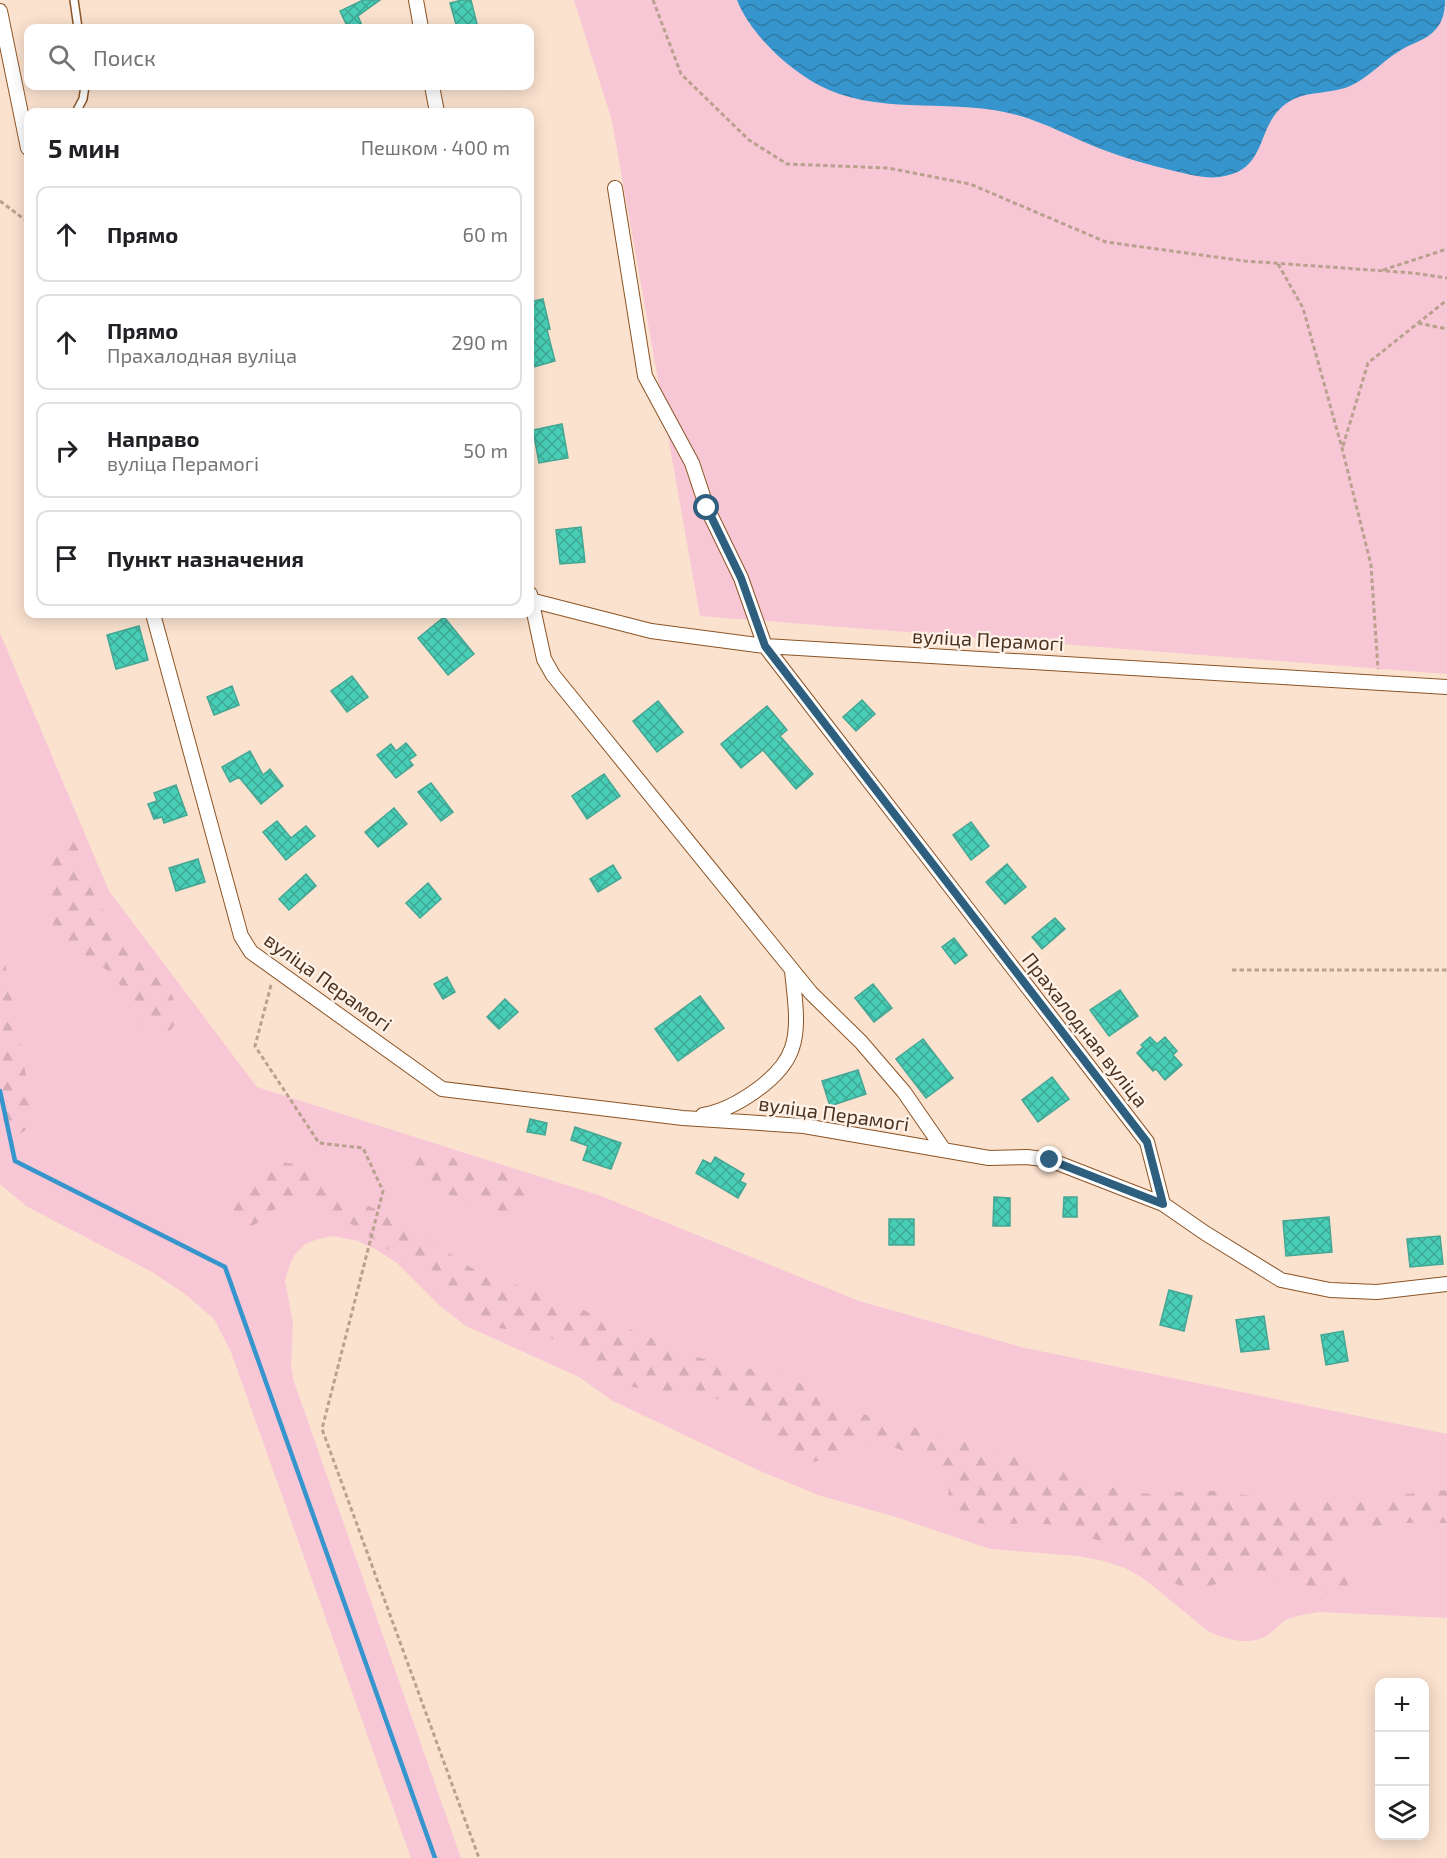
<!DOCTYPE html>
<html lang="ru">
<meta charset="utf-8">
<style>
:root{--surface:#fff;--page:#f2f2f2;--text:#202124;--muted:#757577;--line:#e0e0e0}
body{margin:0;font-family:"Exo 2",sans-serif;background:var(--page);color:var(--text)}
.controls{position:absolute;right:18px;bottom:18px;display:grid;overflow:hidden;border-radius:12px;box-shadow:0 3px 15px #0003}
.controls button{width:54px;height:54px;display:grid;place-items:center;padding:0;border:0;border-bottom:2px solid var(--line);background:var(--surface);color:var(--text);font:30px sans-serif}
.stop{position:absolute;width:18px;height:18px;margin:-14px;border:4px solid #2f5f7e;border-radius:50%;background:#fff}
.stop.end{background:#2f5f7e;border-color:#fff;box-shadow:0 2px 6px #0008}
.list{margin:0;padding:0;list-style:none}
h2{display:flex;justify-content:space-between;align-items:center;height:78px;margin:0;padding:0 24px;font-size:26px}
h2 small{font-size:20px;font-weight:400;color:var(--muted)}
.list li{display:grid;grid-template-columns:39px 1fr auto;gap:18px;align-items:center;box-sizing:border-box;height:96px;margin:0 12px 12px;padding:0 12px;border:2px solid var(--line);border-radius:12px}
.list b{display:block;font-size:22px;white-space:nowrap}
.list p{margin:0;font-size:20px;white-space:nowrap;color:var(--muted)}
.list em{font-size:20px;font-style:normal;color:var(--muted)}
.icon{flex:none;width:33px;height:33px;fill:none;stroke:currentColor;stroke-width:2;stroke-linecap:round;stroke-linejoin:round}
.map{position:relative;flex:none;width:1447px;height:1858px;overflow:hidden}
.search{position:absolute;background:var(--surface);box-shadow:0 3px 15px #0003;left:24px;top:24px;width:510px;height:66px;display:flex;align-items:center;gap:15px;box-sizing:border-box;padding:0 21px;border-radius:12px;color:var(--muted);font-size:22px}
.panel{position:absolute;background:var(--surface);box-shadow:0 3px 15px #0003;left:24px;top:108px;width:510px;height:510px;border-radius:12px}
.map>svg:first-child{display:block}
</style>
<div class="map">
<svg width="1447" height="1858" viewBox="0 0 1447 1858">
<defs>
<pattern id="forest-firs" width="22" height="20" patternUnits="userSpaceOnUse" patternTransform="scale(1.5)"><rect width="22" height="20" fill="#f7c7d6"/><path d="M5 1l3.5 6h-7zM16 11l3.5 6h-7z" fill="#d5acb7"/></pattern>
<pattern id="water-waves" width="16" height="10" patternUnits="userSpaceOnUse" patternTransform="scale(1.5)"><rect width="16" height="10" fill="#3595cc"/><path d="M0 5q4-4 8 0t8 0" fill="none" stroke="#2f7aa5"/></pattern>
<pattern id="building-cross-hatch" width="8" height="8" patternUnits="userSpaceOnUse" patternTransform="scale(1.5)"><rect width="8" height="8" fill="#48ceb6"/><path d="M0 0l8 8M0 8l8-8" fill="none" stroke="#3ea894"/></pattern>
</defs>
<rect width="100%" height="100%" fill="#fbe2cf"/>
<path fill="#f7c7d6" d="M574,0H1447V674L700,616L612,121Z
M0,633L109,891L257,1087L601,1196L859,1301L1025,1348L1447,1434V1618L1319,1612C1307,1614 1297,1615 1286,1620C1279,1624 1274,1631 1268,1635C1250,1647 1225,1639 1208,1631L1143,1578L1125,1568L1104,1561L1078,1556L990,1549L896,1517L818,1495L758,1470L613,1401L579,1377L466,1326L439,1305L397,1263L375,1249L358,1241L332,1236L318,1239L305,1244L295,1254L289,1267L285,1281L293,1323L291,1365L293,1379L461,1858H411L231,1352L214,1319L185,1294L152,1272L26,1206L0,1184Z"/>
<path fill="url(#forest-firs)" d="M65,839L73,841L78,845C86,860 86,877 93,893C104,915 135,955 153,973C157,978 162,981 166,986C178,999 184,1037 156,1034C135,1031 128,991 114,977C106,968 95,962 85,955C57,937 43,919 46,884C47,871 49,857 55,845Z
M0,936L33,1113C28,1134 21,1136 0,1135Z
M428,1151C444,1153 457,1161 472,1164C490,1169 527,1171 529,1195C530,1199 528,1204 524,1207C507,1220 472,1202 454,1196C442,1193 428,1193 418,1185C413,1182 410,1176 407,1171L409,1159L417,1153Z
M279,1162L306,1165L317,1170L334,1189L347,1198L397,1217L430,1238L462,1263L482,1273L499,1280L537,1291L700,1358L774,1374L800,1383L822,1397L862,1414L912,1426L1128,1492L1150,1494L1206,1490L1269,1498L1332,1502L1447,1490V1523C1425,1523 1330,1517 1339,1558C1342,1572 1354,1578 1344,1592C1312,1598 1287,1574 1256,1573C1231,1573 1213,1591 1190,1588C1166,1586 1154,1562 1134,1552C1119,1544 1102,1542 1086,1537C1073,1533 1060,1526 1047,1524C1012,1519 973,1536 948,1505L949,1480C934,1460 884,1439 859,1443C837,1448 816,1473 792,1457C781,1449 774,1435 765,1426C756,1416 744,1409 731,1403C723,1399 710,1398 700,1397C678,1395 655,1393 633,1387C604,1379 586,1355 560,1342C536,1331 509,1332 485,1324C453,1314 431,1284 406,1264C382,1244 354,1224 327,1210C316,1204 300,1199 288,1202C265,1209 253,1245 228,1214C233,1187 253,1170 279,1162Z"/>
<path fill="url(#water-waves)" d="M737,0H1445C1445,11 1443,21 1436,29C1427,40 1412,43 1401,50C1382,61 1366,81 1345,88C1329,93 1311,92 1296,98C1251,118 1274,171 1219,177C1205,179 1188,174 1174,171C1149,165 1125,158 1101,149C1073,138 1046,123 1017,115C956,98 888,115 829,90C794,75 751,36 737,0Z"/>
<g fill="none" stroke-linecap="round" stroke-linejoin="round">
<path stroke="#3595cc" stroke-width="4.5" d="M0,1091L15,1161L225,1267L435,1858"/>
</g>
<path fill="url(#building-cross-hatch)" stroke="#45a693" stroke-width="1.5" d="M363,0H380L358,16L363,28H348L340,11Z
M462,0H471L478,28H457L450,3Z
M543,299L550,329L547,330L555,361L530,368V302Z
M562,424L568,458L539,463L533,430Z
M581,527L585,562L560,564L556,530Z
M444,617L474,654L448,675L418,638Z
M139,626L148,660L116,669L107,635Z
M352,676L368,697L347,712L331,691Z
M232,686L239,705L214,715L207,697Z
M862,700L875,714L856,731L843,717Z
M658,701L683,732L657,752L633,721Z
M767,706L787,730L780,736L813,774L796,789L763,750L741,768L721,744Z
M406,743L416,755L409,760L413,765L396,778L377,755L391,744L396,751Z
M250,751L263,775L270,769L283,786L261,804L239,777L230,782L222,767Z
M604,774L620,796L587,819L572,796Z
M431,783L453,812L441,821L418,792Z
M176,785L187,815L164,823L162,817L154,819L148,804L157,801L154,793Z
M394,808L407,824L378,847L365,832Z
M277,821L291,838L306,826L315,836L286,860L263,832Z
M971,822L989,846L971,860L953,835Z
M198,859L205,882L176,891L169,868Z
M1007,864L1026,887L1005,904L986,882Z
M613,865L621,878L598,892L590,879Z
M306,874L316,886L289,910L279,899Z
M428,883L441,899L420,918L406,903Z
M1055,918L1065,929L1042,949L1032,937Z
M954,938L967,955L955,964L942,947Z
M447,977L455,992L443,999L434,984Z
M873,984L892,1008L874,1022L855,998Z
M1120,990L1138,1016L1109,1036L1090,1010Z
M700,996L724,1028L678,1061L655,1029Z
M505,999L518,1012L499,1029L487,1017Z
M1150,1037L1157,1044L1165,1037L1177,1051L1173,1055L1182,1065L1165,1080L1156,1069L1153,1071L1137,1053L1143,1047L1141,1045Z
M923,1039L953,1078L926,1098L896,1059Z
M858,1070L866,1094L830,1106L822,1081Z
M1052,1077L1069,1099L1038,1122L1022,1100Z
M530,1119L547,1123L545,1135L527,1132Z
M575,1127L621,1143L611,1169L583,1160L588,1146L571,1140Z
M715,1157L744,1174L740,1181L746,1184L738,1198L696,1173L703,1160L711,1164Z
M994,1197L1010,1198V1226H993Z
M1064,1197H1077V1217H1063Z
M1329,1217L1332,1252L1286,1256L1283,1221Z
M889,1219H914V1245H889Z
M1440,1236L1443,1264L1410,1267L1407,1239Z
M1169,1290L1192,1296L1184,1331L1160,1325Z
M1264,1316L1269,1349L1241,1352L1236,1320Z
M1343,1331L1348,1361L1326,1365L1321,1335Z"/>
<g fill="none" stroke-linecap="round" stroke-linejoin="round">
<g stroke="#8b5425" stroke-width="10">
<path id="lane" d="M74,0L78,28
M76,112L83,99L85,86"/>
</g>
<g stroke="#8b5425" stroke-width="16">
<path id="street" d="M416,0L421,28
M0,11L28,148
M432,86L437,112
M615,188L645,376L692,463L707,508L741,578L765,646L1147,1142L1163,1204L1205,1233L1281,1280L1330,1290L1377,1292L1447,1284
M530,594L544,659L553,675L811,993L861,1042L904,1092L944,1150
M530,600L651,631L765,646L1447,687
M153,614L241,936L251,952L442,1089L683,1118L804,1126L989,1158L1027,1157L1050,1160L1163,1204
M703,1115C733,1110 782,1079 792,1048C800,1025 794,994 792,970"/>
</g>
<path stroke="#baa18e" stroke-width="3" stroke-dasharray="4.5 3" stroke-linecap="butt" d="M653,0L681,74L749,140L787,164L888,168L970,184L1106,242L1245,261L1413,273L1447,278
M0,201L28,222
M1278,264L1303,308L1342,448L1371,565L1378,669
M1383,270L1447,249
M1418,323L1447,329
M1343,446L1368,363L1447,300
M1232,970H1447
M271,985L255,1046L319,1143L363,1148L383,1191L322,1429L479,1858"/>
<use href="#lane" stroke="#fff" stroke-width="7"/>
<use href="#street" stroke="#fff" stroke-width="14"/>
</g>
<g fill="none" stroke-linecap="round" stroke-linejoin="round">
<path stroke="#2f5f7e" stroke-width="8" d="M707,508L741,578L765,646L1147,1142L1163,1204L1050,1160"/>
</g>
<g text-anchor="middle" stroke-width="4.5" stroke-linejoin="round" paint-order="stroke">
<g font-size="20" fill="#4d3421" stroke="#fff2e8">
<text transform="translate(988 640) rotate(3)" y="7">вуліца Перамогі</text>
<text transform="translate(328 982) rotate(36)" y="7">вуліца Перамогі</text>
<text transform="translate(1085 1030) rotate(52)" y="7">Прахалодная вуліца</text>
<text transform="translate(834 1114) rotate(8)" y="7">вуліца Перамогі</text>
</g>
</g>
</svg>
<div class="controls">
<button>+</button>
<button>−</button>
<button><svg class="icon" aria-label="layers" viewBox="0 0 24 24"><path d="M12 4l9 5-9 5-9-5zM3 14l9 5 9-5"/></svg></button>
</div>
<div class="stop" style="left:707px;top:508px"></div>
<div class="stop end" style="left:1050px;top:1160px"></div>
<div class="search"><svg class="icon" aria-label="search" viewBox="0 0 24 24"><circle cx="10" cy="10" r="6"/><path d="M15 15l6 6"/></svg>Поиск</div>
<section class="panel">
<h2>5 мин<small>Пешком · 400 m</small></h2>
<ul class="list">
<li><svg class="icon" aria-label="ahead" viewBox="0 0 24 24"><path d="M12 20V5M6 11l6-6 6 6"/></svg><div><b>Прямо</b></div><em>60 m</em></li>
<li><svg class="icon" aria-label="ahead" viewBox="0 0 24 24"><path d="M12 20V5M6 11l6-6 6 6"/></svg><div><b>Прямо</b><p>Прахалодная вуліца</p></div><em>290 m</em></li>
<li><svg class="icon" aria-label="right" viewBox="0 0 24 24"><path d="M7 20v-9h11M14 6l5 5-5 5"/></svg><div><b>Направо</b><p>вуліца Перамогі</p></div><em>50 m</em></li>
<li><svg class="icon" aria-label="arrive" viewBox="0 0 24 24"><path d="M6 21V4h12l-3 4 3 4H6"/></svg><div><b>Пункт назначения</b></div></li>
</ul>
</section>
</div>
